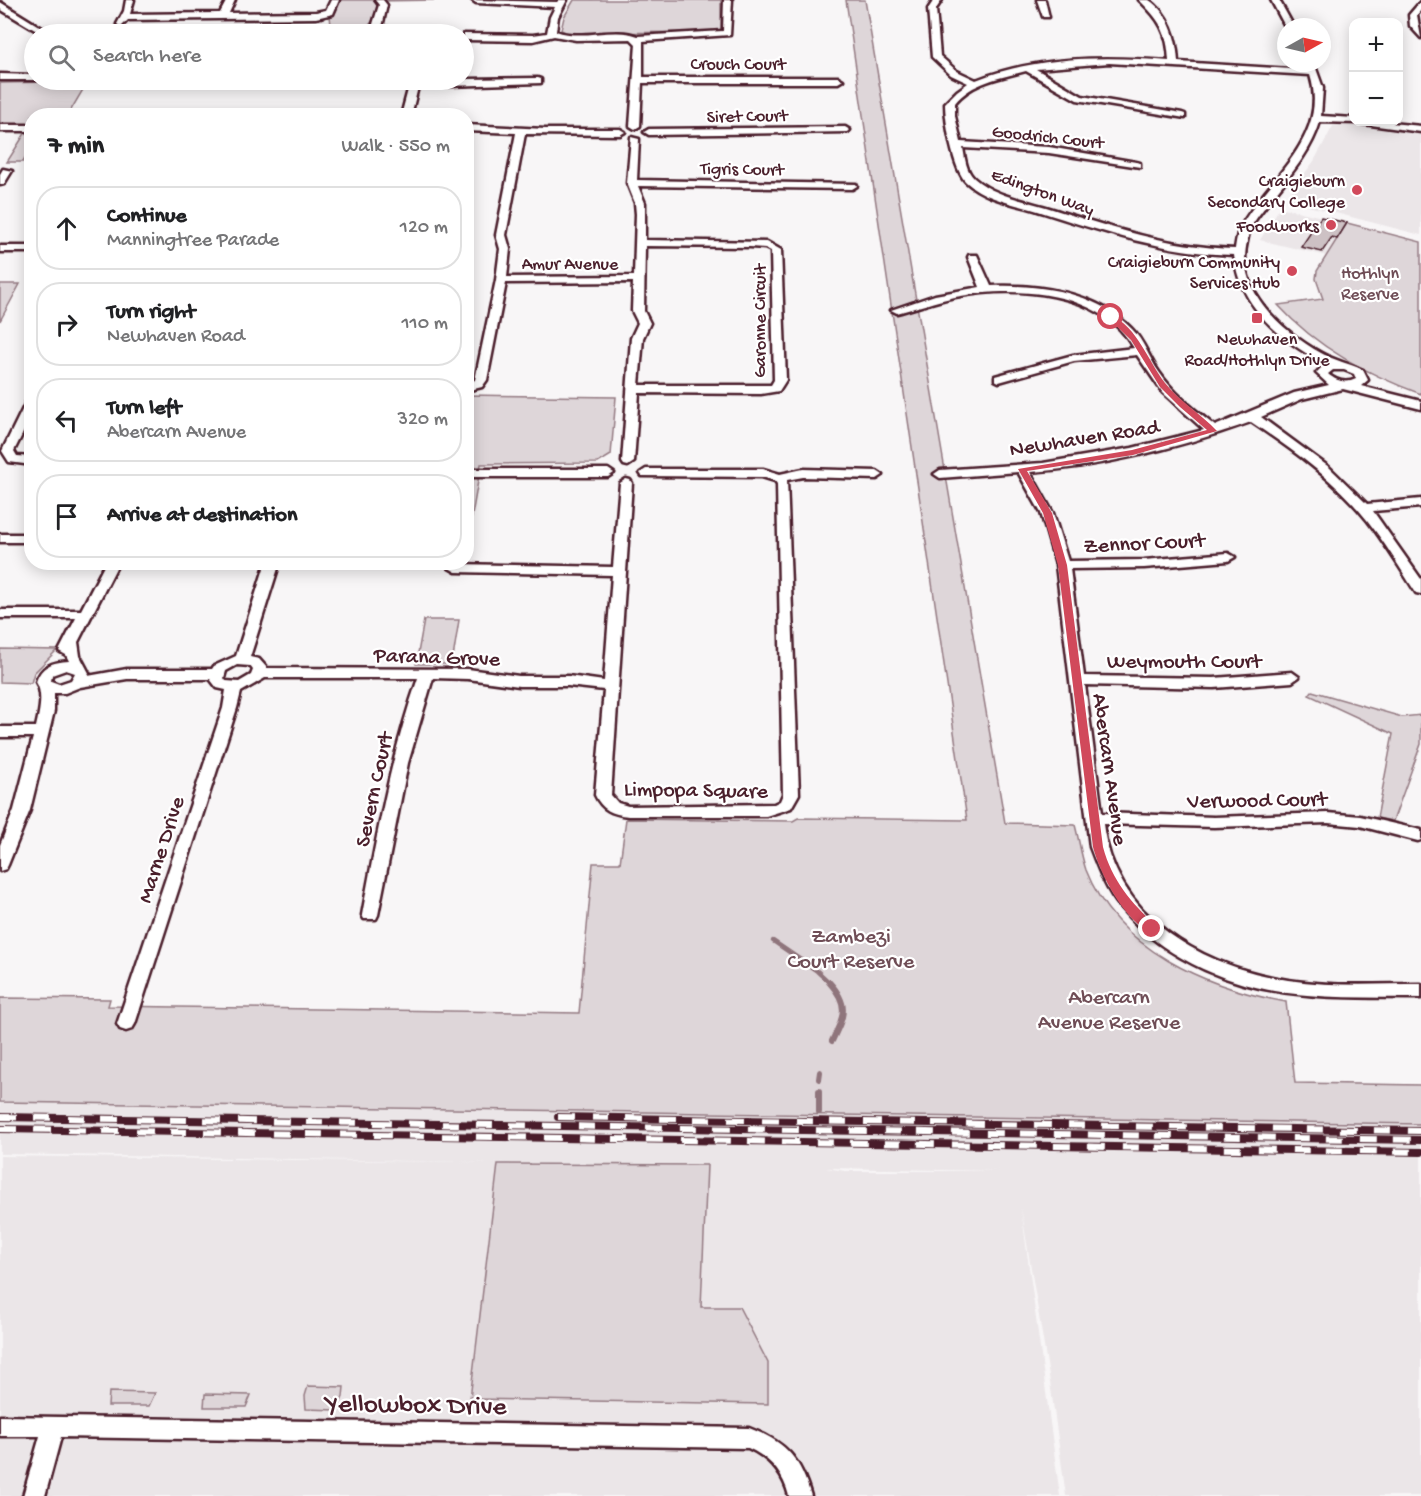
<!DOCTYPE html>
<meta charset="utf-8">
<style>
:root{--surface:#fff;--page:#f2f2f2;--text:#202124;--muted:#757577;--line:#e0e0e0}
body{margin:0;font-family:"Gochi Hand",sans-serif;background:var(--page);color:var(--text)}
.controls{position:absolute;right:18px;top:18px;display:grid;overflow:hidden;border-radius:12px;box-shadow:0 3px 15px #0003}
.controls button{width:54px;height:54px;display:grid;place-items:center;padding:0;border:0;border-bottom:2px solid var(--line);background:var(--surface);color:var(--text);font:30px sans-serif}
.compass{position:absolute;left:1277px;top:18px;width:54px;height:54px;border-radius:50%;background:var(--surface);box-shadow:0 3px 15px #0003;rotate:82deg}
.stop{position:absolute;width:18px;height:18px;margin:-14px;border:4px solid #d1495b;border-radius:50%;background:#fff}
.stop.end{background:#d1495b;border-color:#fff;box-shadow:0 2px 6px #0008}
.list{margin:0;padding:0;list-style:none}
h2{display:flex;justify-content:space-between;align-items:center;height:78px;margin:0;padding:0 24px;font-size:26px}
h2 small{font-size:20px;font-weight:400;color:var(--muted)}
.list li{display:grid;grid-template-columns:39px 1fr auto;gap:18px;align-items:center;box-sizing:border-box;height:84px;margin:0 12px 12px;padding:0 12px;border:2px solid var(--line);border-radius:24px}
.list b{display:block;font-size:22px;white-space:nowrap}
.list p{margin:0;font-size:20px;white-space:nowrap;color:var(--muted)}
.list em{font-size:20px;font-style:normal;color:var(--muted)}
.icon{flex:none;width:33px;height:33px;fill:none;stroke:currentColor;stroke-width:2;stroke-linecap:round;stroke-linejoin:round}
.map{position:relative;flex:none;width:1421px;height:1496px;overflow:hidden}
.search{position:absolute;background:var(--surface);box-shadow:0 3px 15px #0003;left:24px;top:24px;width:450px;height:66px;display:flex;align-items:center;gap:15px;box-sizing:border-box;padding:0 21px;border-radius:33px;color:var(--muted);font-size:22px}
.panel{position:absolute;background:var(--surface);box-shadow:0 3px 15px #0003;left:24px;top:108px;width:450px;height:462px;border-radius:24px}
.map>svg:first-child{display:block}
</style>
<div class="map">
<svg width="1421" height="1496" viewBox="0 0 1421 1496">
<rect width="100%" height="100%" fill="#f8f6f7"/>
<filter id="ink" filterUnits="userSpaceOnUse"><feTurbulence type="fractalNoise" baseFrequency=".0167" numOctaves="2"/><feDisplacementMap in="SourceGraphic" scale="12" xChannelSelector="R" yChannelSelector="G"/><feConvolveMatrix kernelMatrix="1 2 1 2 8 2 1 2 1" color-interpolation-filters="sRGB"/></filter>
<g filter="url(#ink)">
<path fill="#ebe6e8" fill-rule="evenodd" d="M1341,124L1421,134V235L1285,200L1314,161L1333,126Z
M1280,207L1347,223L1327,256L1260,240Z
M0,1102L1421,1124V1496H1066L1050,1382L1021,1208L1060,1496H0V1156L534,1163L0,1154ZM826,1168L998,1171H999H846Z"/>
<path fill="#ded6d9" stroke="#947a82" stroke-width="1.5" d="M340,0H443L375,1C378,6 377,9 375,15C367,38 347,34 326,34L331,26L330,15L336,11Z
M574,0H721V29L715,32L568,33L561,30L564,17Z
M846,0H865L1005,823L1075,825C1079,840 1081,855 1086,870C1117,950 1208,988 1286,1002L1295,1083L1421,1085V1124L0,1102V998L110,999L108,1006L579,1013L593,863H620L626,819L793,821L798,818L967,820Z
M148,80L147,83L89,84L85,86L68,115L32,116L31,148L23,162H7L31,124H0V83Z
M1347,223L1421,242V394C1367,374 1317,348 1278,305L1323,299L1316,279L1317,271Z
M0,284H20L0,321Z
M467,395L616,397L611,455L598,463L481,464L471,521H467Z
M424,620H459L452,664H416Z
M0,649L57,650L34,673L31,683L0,682Z
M1312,691L1402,717L1421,715V744L1393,821L1377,818L1393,734L1309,695Z
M498,1164L707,1165L701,1307H739L768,1363V1404L470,1399Z
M308,1386L344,1387L343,1397L337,1410L306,1409L305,1396Z
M109,1392L155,1393L149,1406H108Z
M205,1394L251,1395L246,1407H204Z"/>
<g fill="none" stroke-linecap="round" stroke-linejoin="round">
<path stroke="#8f747b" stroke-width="4.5" d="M773,941L817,971L831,984"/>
<path stroke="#8f747b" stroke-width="6" d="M829,982C850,1005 844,1016 832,1041
M819,1079L820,1072
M819,1091V1112"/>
</g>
<path fill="#cdc1c4" stroke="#4a1f2b" stroke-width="1.5" d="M1321,217L1347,223L1337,239L1332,237L1322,252L1301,247Z"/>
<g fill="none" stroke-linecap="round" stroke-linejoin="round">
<g stroke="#4a1f2b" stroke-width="5">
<path id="minor" d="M126,0H134L130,14L220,13L227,0H235L229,13L316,12L326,10L331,0H339L333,14L316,18L128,20L121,27L117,24L124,11Z
M375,0H383L387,5L382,27L443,31L447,34H415L375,31L373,24L379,5Z
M472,0L557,2L559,0H567L558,17L556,31C581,41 615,26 638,36L723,31L724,0H732L730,35L643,41V77H838L843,80L838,83H642L640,126L635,129L630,126L636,44L631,39L576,40L554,36L533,41L464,40V34L533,35L547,33L550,17L555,7L476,3Z
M934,0H942L936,9L940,56L957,71L976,80C1038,56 1104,56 1169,61C1168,32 1159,19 1139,0H1149C1169,13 1177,38 1178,62L1308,70V63H1314L1323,88L1321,116L1354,118V122H1381L1421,126V132L1356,123L1320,122C1308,162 1274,191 1252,225C1249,230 1248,237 1247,242C1235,291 1284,332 1321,353C1335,361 1349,363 1363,370L1368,380L1361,386L1421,401V409L1343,389L1302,399L1261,417L1329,467L1367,504L1421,499V507L1373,511L1421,579V594L1416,593C1400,568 1385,543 1367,520C1335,480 1293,450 1251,422C1181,447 1104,467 1030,472L1053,513L1068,561L1144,560L1228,553L1235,557L1228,561L1144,568L1070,569L1084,676L1214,678L1292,672L1299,677L1292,682L1214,688L1085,685L1102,813L1214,817L1328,813L1360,816L1421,830V840L1418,841L1360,826L1328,823L1214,827L1103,824C1115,918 1201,966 1288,980C1332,987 1377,984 1421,984V998C1383,997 1345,999 1307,995C1238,990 1166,962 1121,908C1106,890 1098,868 1090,847L1056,565L1041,513L1018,472L940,478L934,474L940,470L1043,463L1132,448L1204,430L1163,393L1137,355L1074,361L999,382L995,380V376L1073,355L1134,348C1101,289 1013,286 955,297C935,301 916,308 897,313L891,310L935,295L980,287L968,257L969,255H977L991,286C1040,284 1097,292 1132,329C1144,341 1149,358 1159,372C1174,394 1195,410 1215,426L1294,393L1329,385L1316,373L1325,364C1282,341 1239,307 1234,255C1166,253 1103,232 1038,211C1015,204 984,199 966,182C953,169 945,121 945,103L957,91L968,83L951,75L932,57L928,9ZM1109,63L1310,75C1330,138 1268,178 1241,226C1237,233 1236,242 1235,249C1167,247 1110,227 1046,207C1022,200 993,195 974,178C966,171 965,158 963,148L1049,153L1140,167V163L1136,162L1049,147L961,142L955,116V103C972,82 1000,78 1026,71L1077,100L1185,118V114L1182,113L1082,96L1036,69ZM1333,370H1344L1354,374L1356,379C1346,384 1336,381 1328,374Z
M1037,0H1045L1049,17H1043Z
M1271,0H1279L1294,27L1286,28Z
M1421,1V10L1417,15L1421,38L1410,26L1409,15Z
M0,2L42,28L65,30L116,29L120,32L117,34L40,33L0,9Z
M0,74L34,75V80H38H0Z
M538,78L541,79V83L418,87L411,116H401L409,86L404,80Z
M0,125H32V131H0Z
M466,125L545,129H620L625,132L620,135L525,134L506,235L510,249L507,277L634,276L636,214L635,203L627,183L631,137L639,139L637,180L856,184L857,186L852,189L638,186L645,203V240L767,242L781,250L786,380L779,391L761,394L639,393L634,462L628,466L624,465L622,462L631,338L638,323L632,311L633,282L506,283L487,380L482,387L466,391V384L475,380L496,280L500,249L496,235L516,133L466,131ZM645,246L750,247L765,248L771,251L774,380L771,385H639L643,338L650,323L644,311Z
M845,127L850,130L848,132L649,135L644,132L649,129Z
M3,169L12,171L4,184L0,185V174Z
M0,246H32V252H0Z
M28,398H32V415L14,451L17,456L32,457V465L9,462L2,451Z
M466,469H608L614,473L608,477H466Z
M646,469H763L780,474L803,469L877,471L883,475L877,479L803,477L787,480L799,794L791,808L766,816H628C612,814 602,810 595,795L604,690L568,686H519L468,679L433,678L408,763L378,915L376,919H364L362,915C377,835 391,755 418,678H265L241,692L237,708L135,1024L132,1029L126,1031L120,1029L117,1024L223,708L226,690L217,688L210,679H127L80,687L65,693H54V711L30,810L8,865L6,869L0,871V845L14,810L33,737H0V727H36C39,714 44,694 36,682C41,666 52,662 69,661L66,655L59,651L76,618H0V610H81L106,562H119L78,642L80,656L89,673L88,676L127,669H212L214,666L236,656L266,562H280L250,657L259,659L267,668L468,669L519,676H568L604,681L612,575L456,572L449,568L456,564L613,567L620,483L626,479L630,480L632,483L611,795L618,803L628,806L774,804L780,801L783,794L777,484L775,481L762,477L642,476L640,473ZM237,665L250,666L253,670L251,675L239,682L226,681L224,678L226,671ZM66,670L75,673L71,680L59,684L51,681L52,675Z
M0,534H32V542H0Z
M0,1416L749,1428C786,1442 800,1458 811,1496H789C783,1473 770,1458 748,1448L61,1437L45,1496H23L40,1436H0Z"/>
</g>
<use href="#minor" fill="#fff" fill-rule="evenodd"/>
<g stroke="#4a1f2b" stroke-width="8">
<path id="rail" d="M0,1117L1421,1140
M558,1117L1421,1131
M0,1129L1421,1152"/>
</g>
<use href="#rail" stroke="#fff" stroke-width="6" stroke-dasharray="17" stroke-linecap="butt"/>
</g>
</g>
<path fill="#d1495b" d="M1111,315C1138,328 1148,361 1165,383C1180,402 1201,414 1217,431L1133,455L1027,471L1052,513L1067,565L1103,847C1112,881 1131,902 1156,926V932L1152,933C1125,922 1100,874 1093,847L1058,565L1043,513L1018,469L1132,450L1207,430L1180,407L1160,387L1131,340L1107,317Z"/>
<g fill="#d1495b" stroke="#fff" stroke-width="2">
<circle cx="1357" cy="190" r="6"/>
<circle cx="1331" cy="225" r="6"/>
<circle cx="1292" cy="271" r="6"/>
<rect x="1251" y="312" width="12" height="12" rx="3"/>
</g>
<g text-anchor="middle" stroke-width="4.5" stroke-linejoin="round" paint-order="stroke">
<g font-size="18" fill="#4a1f2b" stroke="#fff">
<text x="738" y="69">Crouch Court</text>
<text transform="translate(747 115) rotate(-1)" y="6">Siret Court</text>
<text transform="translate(1048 136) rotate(6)" y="6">Goodrich Court</text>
<text transform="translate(742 168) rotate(1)" y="6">Tigris Court</text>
<text transform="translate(1043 191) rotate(20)" y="6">Edington Way</text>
<text x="570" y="269">Amur Avenue</text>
<text transform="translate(759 321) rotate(-90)" y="6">Garonne Circuit</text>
</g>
<g font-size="18" fill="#4a1f2b" stroke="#fff" text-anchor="end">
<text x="1345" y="186">Craigieburn<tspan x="1345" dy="21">Secondary College</tspan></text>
<text x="1319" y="231">Foodworks</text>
<text x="1280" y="267">Craigieburn Community<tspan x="1280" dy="21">Services Hub</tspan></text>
<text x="1257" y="344" text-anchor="middle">Newhaven<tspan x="1257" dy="21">Road/Hothlyn Drive</tspan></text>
</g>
<g font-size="18" fill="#6f4d56" stroke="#fff">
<text x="1370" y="278">Hothlyn<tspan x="1370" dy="21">Reserve</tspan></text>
</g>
<g font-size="22" fill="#4a1f2b" stroke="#fff">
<text transform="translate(1084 436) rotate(-9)" y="8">Newhaven Road</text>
<text transform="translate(1144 541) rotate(-3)" y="8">Zennor Court</text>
<text transform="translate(437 655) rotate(2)" y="8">Parana Grove</text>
<text x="1184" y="667">Weymouth Court</text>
<text transform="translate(1112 769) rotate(82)" y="8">Abercarn Avenue</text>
<text transform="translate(696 788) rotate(1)" y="8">Limpopa Square</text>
<text transform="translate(372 789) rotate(-78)" y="8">Severn Court</text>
<text transform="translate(1257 798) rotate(-1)" y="8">Verwood Court</text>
<text transform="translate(159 849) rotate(-72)" y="8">Marne Drive</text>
</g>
<g font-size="22" fill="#6f4d56" stroke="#fff">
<text x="851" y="942">Zambezi<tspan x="851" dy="25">Court Reserve</tspan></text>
<text x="1109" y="1003">Abercarn<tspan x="1109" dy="25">Avenue Reserve</tspan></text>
</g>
<g font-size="27" fill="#4a1f2b" stroke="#fff">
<text transform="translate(416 1403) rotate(1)" y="9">Yellowbox Drive</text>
</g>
</g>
</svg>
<div class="controls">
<button>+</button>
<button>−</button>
</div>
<svg class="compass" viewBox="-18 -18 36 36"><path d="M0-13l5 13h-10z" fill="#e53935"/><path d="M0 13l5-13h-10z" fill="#757577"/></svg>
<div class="stop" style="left:1111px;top:317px"></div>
<div class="stop end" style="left:1152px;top:929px"></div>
<div class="search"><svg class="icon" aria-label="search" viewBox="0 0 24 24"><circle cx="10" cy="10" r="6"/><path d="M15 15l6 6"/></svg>Search here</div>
<section class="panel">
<h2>7 min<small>Walk · 550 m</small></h2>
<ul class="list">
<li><svg class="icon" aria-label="ahead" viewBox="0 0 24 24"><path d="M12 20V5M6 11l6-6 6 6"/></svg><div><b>Continue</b><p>Manningtree Parade</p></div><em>120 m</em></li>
<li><svg class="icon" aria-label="right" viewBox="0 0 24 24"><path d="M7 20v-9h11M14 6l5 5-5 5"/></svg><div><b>Turn right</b><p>Newhaven Road</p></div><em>110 m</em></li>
<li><svg class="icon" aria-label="left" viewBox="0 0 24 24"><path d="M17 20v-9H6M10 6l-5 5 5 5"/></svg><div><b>Turn left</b><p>Abercarn Avenue</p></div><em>320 m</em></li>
<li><svg class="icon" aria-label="arrive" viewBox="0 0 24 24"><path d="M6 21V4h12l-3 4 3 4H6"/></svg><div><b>Arrive at destination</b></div></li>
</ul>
</section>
</div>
